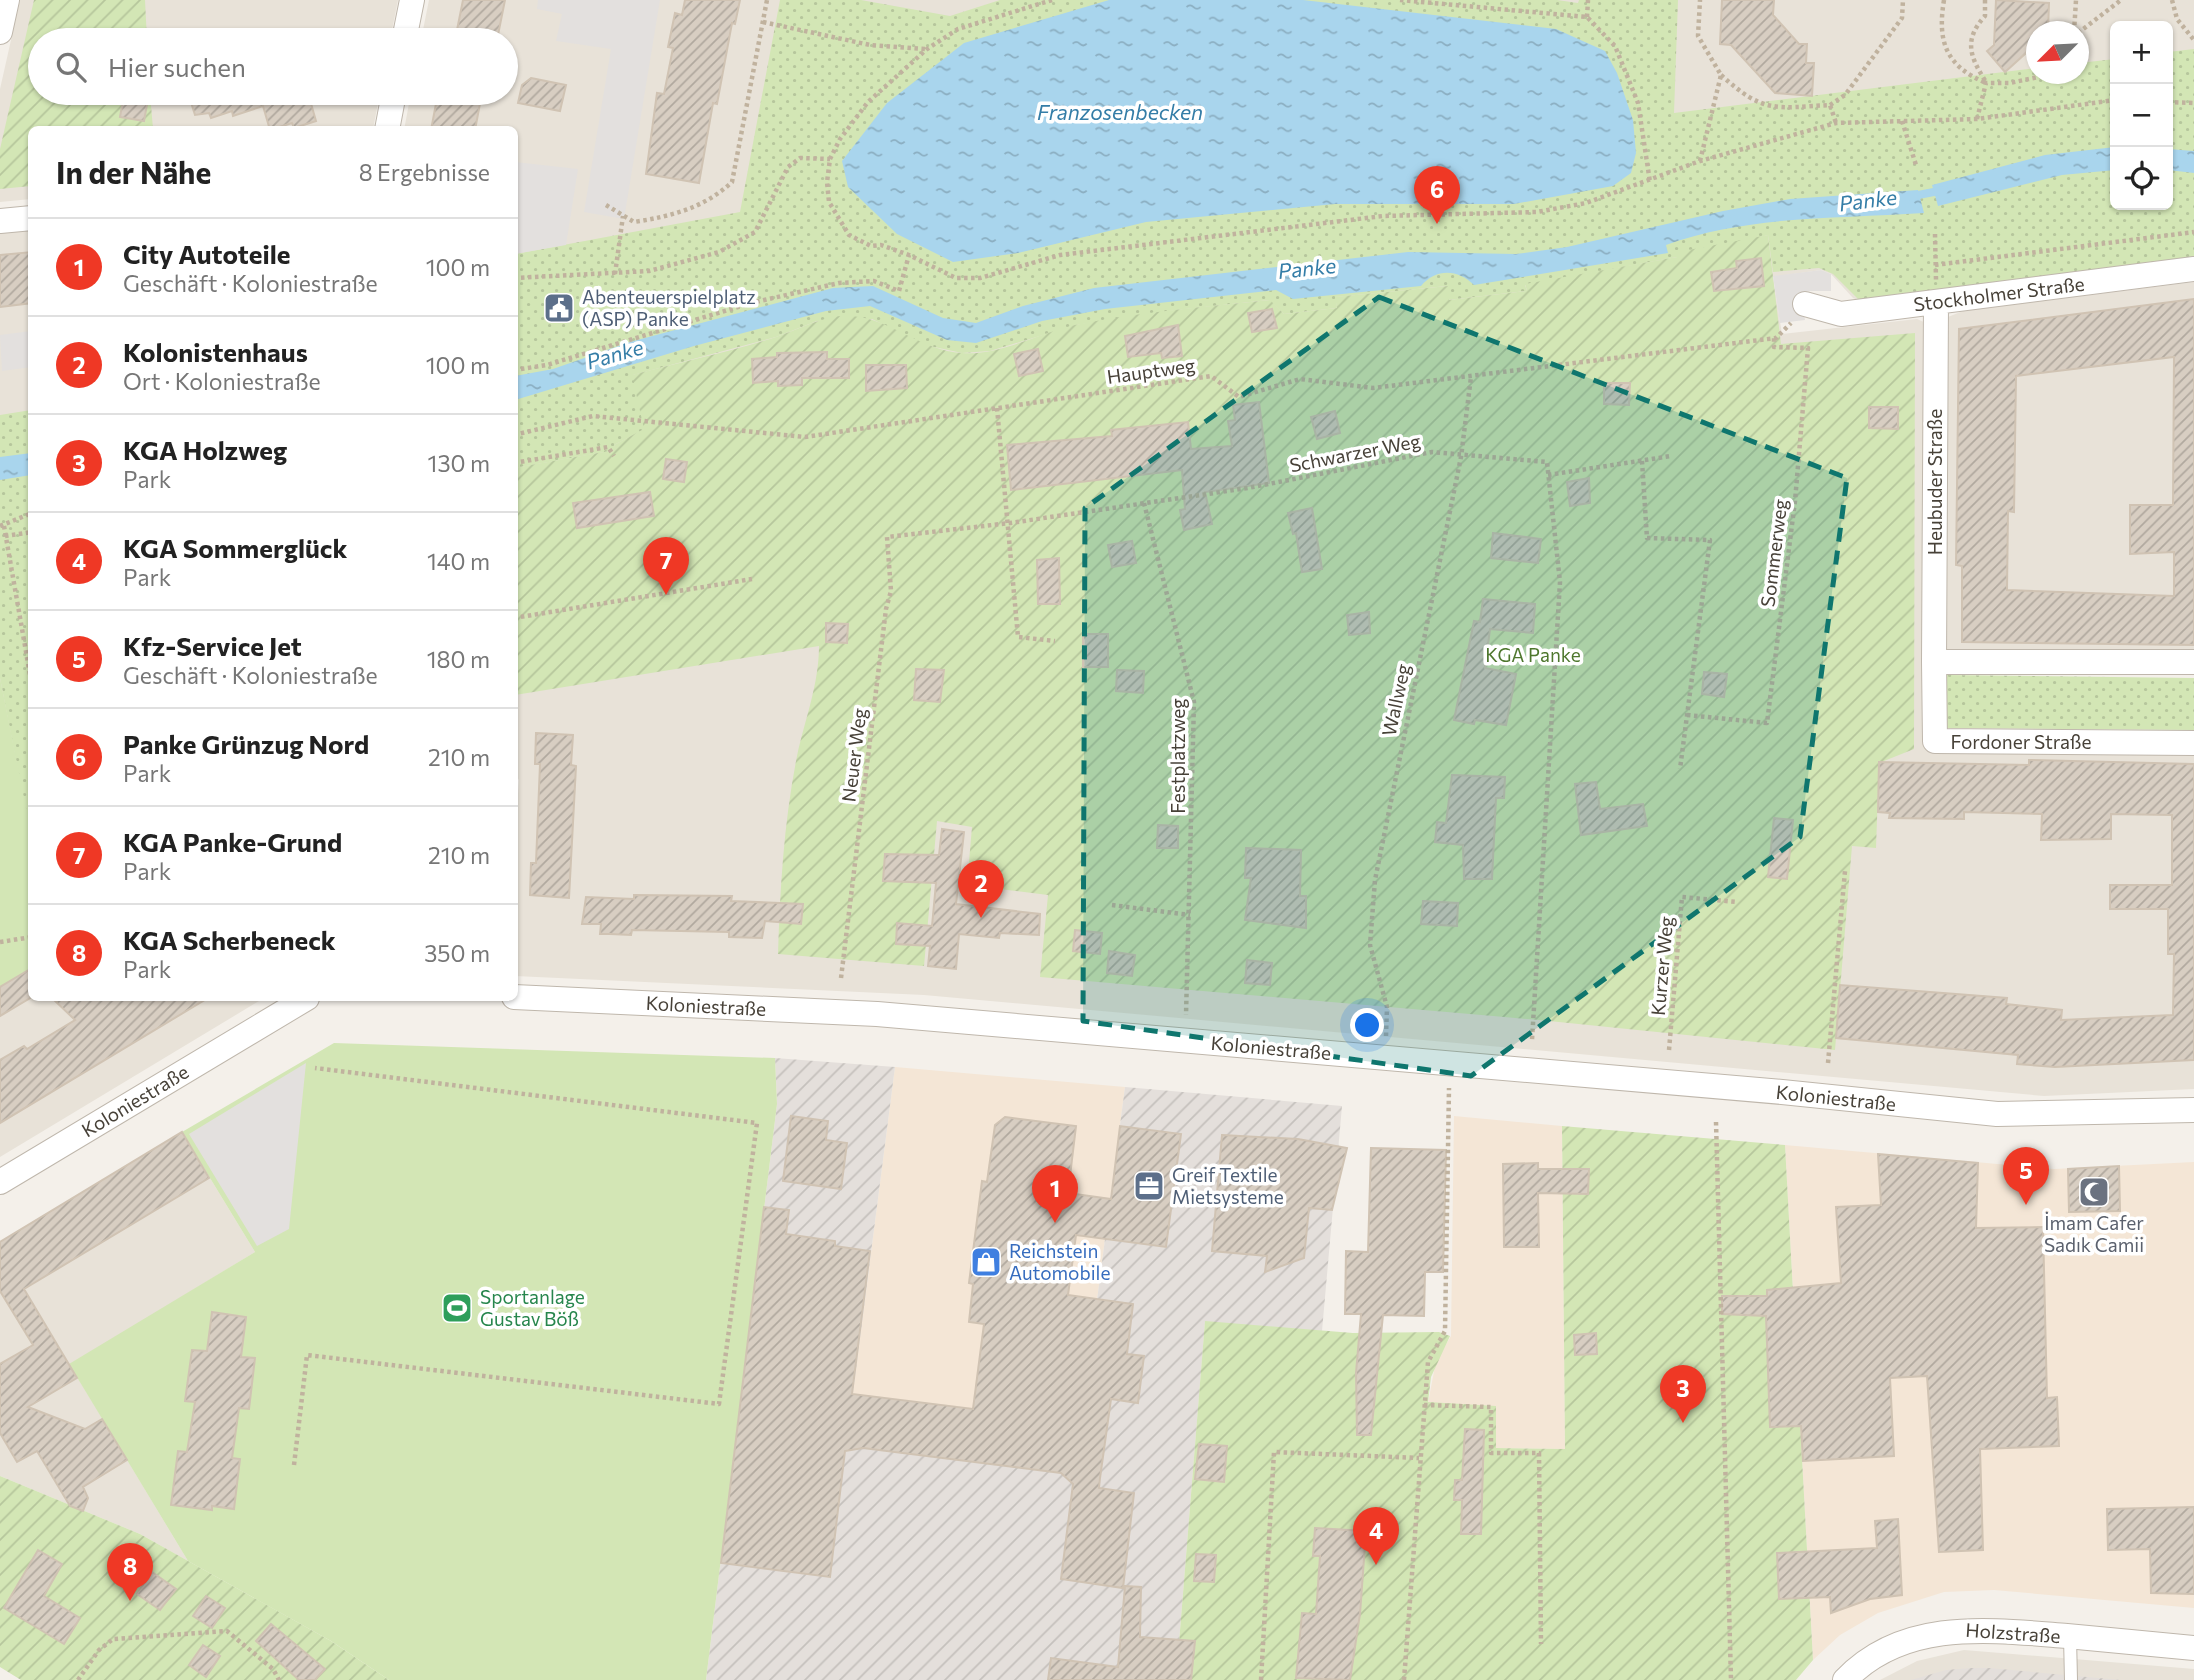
<!DOCTYPE html>
<html lang="de">
<meta charset="utf-8">
<style>
:root{--surface:#fff;--page:#f6f6f6;--text:#222;--muted:#767676;--line:#e0e0e0;--accent:#ef3825}
body{margin:0;font-family:Commissioner,sans-serif;background:var(--page);color:var(--text)}
.controls{position:absolute;right:21px;top:21px;display:grid;overflow:hidden;border-radius:10px;box-shadow:0 2px 5px #0004}
.controls button{width:63px;height:63px;display:grid;place-items:center;padding:0;border:0;border-bottom:2px solid var(--line);background:var(--surface);color:var(--text);font:35px sans-serif}
.compass{position:absolute;left:2026px;top:21px;width:63px;height:63px;border-radius:50%;background:var(--surface);box-shadow:0 2px 5px #0004;rotate:246deg}
.you{position:absolute;left:1368px;top:1026px;width:24px;height:24px;margin:-18px;border:5px solid #fff;border-radius:50%;background:#1a73e8;box-shadow:0 0 0 10px #1a73e833}
.badge{display:grid;place-items:center;width:46px;height:46px;border-radius:50%;background:var(--accent);color:#fff;font-size:23px;font-weight:700}
.pin{position:absolute;translate:-50% -58px;filter:drop-shadow(0 2px 4px #0008)}
.pin::after{content:'';position:absolute;top:37px;width:24px;height:21px;background:inherit;clip-path:polygon(0 0,100% 0,50% 100%)}
.list{margin:0;padding:0;list-style:none}
h2{display:flex;justify-content:space-between;align-items:center;height:91px;margin:0;padding:0 28px;font-size:30px}
h2 small{font-size:23px;font-weight:400;color:var(--muted)}
.list li{display:grid;grid-template-columns:46px 1fr auto;gap:21px;align-items:center;box-sizing:border-box;height:98px;padding:0 28px;border-top:2px solid var(--line)}
.list b{display:block;font-size:26px;white-space:nowrap}
.list p{margin:0;font-size:23px;white-space:nowrap;color:var(--muted)}
.list em{font-size:23px;font-style:normal;color:var(--muted)}
.icon{flex:none;width:38px;height:38px;fill:none;stroke:currentColor;stroke-width:2;stroke-linecap:round;stroke-linejoin:round}
.map{position:relative;flex:none;width:2194px;height:1680px;overflow:hidden}
.search{position:absolute;background:var(--surface);box-shadow:0 2px 5px #0004;left:28px;top:28px;width:490px;height:77px;display:flex;align-items:center;gap:18px;box-sizing:border-box;padding:0 24px;border-radius:38px;color:var(--muted);font-size:26px}
.panel{position:absolute;background:var(--surface);box-shadow:0 2px 5px #0004;left:28px;top:126px;width:490px;height:875px;border-radius:10px}
.map>svg:first-child{display:block}
</style>
<div class="map">
<svg width="2194" height="1680" viewBox="0 0 2194 1680">
<defs>
<pattern id="industrial-furrows" width="10" height="10" patternUnits="userSpaceOnUse" patternTransform="scale(1.75)"><rect width="10" height="10" fill="#e4dfdb"/><path d="M-1 1l2-2M0 10L10 0M9 11l2-2" fill="none" stroke="#c5c1bd"/></pattern>
<pattern id="park-dots" width="8" height="8" patternUnits="userSpaceOnUse" patternTransform="scale(1.75)"><rect width="8" height="8" fill="#d3e6b5"/><path d="M2 2h.1M6 6h.1" fill="none" stroke="#b6c69c" stroke-width="1.8" stroke-linecap="round"/></pattern>
<pattern id="garden-furrows" width="10" height="10" patternUnits="userSpaceOnUse" patternTransform="scale(1.75)"><rect width="10" height="10" fill="#d3e6b5"/><path d="M-1 1l2-2M0 10L10 0M9 11l2-2" fill="none" stroke="#b6c69c"/></pattern>
<pattern id="water-ripples" width="26" height="14" patternUnits="userSpaceOnUse" patternTransform="scale(1.75)"><rect width="26" height="14" fill="#a9d5ed"/><path d="M2 4q2-2 4 0t4 0M15 11q2-2 4 0t4 0" fill="none" stroke="#8baec1"/></pattern>
<pattern id="building-hatch" width="6" height="6" patternUnits="userSpaceOnUse" patternTransform="scale(1.75)"><rect width="6" height="6" fill="#d8cec2"/><path d="M-1 1l2-2M0 6l6-6M5 7l2-2" fill="none" stroke="#b1a99f"/></pattern>
</defs>
<rect width="100%" height="100%" fill="#f4f0ea"/>
<path fill="#e8e2d8" fill-rule="evenodd" d="M20,0H398L390,40H40V93H380L373,129L32,130L31,199L0,202V89Z
M429,0H2194V261L1860,301L1853,298L1831,274L1821,270L1773,277L1782,334L1917,319L1926,323L1924,740L2194,753V1089L2044,1096L924,995L515,976L514,846L519,780L514,773V130H404L411,93H506V40H421ZM2115,26H2168V205H2115ZM2036,32H2078V74H2036Z
M31,230L32,998H264L0,1157V233Z
M2194,282V654L1948,651L1943,647L1948,317L1963,311Z
M182,1132L255,1252L70,1365L188,1561L140,1534L0,1476V1242Z
M1964,1650L2194,1669V1680H1880L1917,1661Z"/>
<path fill="#f4e6d6" d="M895,1067L1125,1087L1074,1475L846,1446Z
M1454,1116L1562,1126L1565,1449L1496,1448L1428,1403L1436,1361L1451,1336Z
M1785,1145L2054,1169L2194,1162V1608L1994,1590L1944,1592L1878,1613L1840,1635L1813,1660Z"/>
<path fill="url(#industrial-furrows)" d="M775,1058L895,1067L846,1446L1074,1475L1125,1087L1342,1106L1322,1331L1205,1322L1176,1680H706L777,1104Z
M1971,1668H1989L2120,1680H1911L1946,1670Z"/>
<path fill="url(#park-dots)" d="M780,0H861L950,16L1000,0H1557L1578,3L1579,0H1678L1674,113L2036,68V74H2078L2079,63L2115,59V205H2168V52L2194,49V259L1859,300L1833,274L1819,268L1773,272L1768,235L1677,257L1525,285L1527,291L1448,300L1447,286L1336,297L1337,308L1284,314L1269,300L1176,310L1076,325L990,351L962,353L925,345L872,319L817,321L776,337L633,375L645,429L614,445L616,450L515,468V254L740,212Z
M31,410V838L0,678V415Z
M1947,675L2194,678V730L1946,728Z"/>
<path fill="url(#garden-furrows)" d="M34,0H145L147,40H40V93H150L153,129L32,130L31,186L0,189V149Z
M1768,235L1781,344L1915,333L1914,749L1879,763L1876,848L1852,846L1835,1050L1539,1020L1040,977L1048,895L967,885L972,827L937,821L924,966L778,954C780,888 784,821 797,756C805,719 819,684 819,646L515,695L514,468L615,450L614,445L644,429L632,375C680,362 729,352 776,337C800,329 826,314 852,316C891,319 922,351 962,353C999,356 1039,333 1075,325C1139,312 1205,307 1270,300L1284,314L1337,308L1335,297L1448,286L1449,300L1527,291L1525,284L1677,257L1678,252Z
M1562,1126L1785,1145L1813,1660L1796,1680H1176L1205,1321L1353,1333L1439,1332L1450,1336L1431,1377L1428,1402L1496,1406V1448L1565,1449Z
M0,1476L140,1534L331,1641L389,1680H21L0,1667Z"/>
<path fill="#d3e6b5" d="M0,678L32,838L31,968L0,987Z
M334,1043L775,1058L777,1104L706,1680H389L331,1641L188,1561L69,1364L255,1252L182,1132Z"/>
<path fill="#e3e0de" d="M538,0H660L624,219L584,212L611,49L556,41L562,14L537,9Z
M515,162L578,169L566,245L515,254Z
M1821,270L1831,274V291H1808L1801,295L1805,320L1780,323L1773,276Z
M31,331V367L2,371L0,335Z
M306,1063L289,1229L257,1246L189,1134Z"/>
<path fill="url(#water-ripples)" d="M1109,0H1303L1556,29L1605,51L1617,73L1633,120L1636,153L1631,173L1613,186L1514,204H1335L1146,222L1018,253L953,262L897,234L848,187L842,161L887,103L964,43Z
M2115,147V170L2062,175L1938,206L1932,185L2045,155Z
M2168,149L2194,151V173L2168,170Z
M1918,190L1924,213C1837,219 1748,215 1666,245L1668,253L1474,285C1458,269 1436,268 1421,286L1293,299L1276,290L1105,309L1042,321L976,343L947,340L870,306L826,311L694,346L515,400V376L553,369L630,342L833,288L873,286L943,318L976,323L1023,306L1094,288L1408,252L1516,254L1567,247L1723,211L1790,199Z
M31,453V475L0,480V457Z"/>
<g fill="none" stroke-linecap="round" stroke-linejoin="round">
<path stroke="#a9d5ed" stroke-width="8" d="M1908,197L1944,190"/>
</g>
<path fill="url(#building-hatch)" stroke="#d0c3b3" stroke-width="2" fill-rule="evenodd" d="M463,0H505L497,40H455Z
M685,0H740L735,24L732,23L717,104L713,103L699,183L646,174L657,93L664,94L673,48L668,47L675,13L682,15Z
M1722,0H1774L1773,15L1799,44H1807L1806,63H1814L1812,96L1775,93L1731,45L1720,44Z
M1996,0L2049,3L2048,31H2036V44L2005,72L1987,51L1994,45Z
M531,78L566,85L560,111L518,103L522,85Z
M188,93H308L316,121L294,128L292,123L270,130L263,106L233,116L232,111L211,118L209,113L195,115Z
M438,93H482L475,130H431Z
M124,95L148,99L144,121L120,117Z
M32,252V303L0,307V255Z
M1761,258L1764,286L1714,291L1711,272L1737,268L1736,261Z
M2194,299V645L1962,642V566L1956,565L1959,329ZM2174,357L2173,505H2130V554L2174,552V596L2007,590L2008,511L2014,512L2016,376Z
M1272,309L1277,328L1252,332L1248,313Z
M1178,325L1182,356L1162,358L1161,353L1128,357L1125,336Z
M1038,349L1043,371L1019,376L1014,354Z
M827,352V359H849V378H802V385L778,386V381L753,383L752,359L777,357V353Z
M866,365H906L907,388L866,391Z
M1604,383H1630L1629,405L1604,404Z
M1259,402L1269,483L1205,492L1212,524L1184,530L1180,510L1185,509L1182,470L1011,490L1007,445L1112,436L1111,430L1188,422L1191,449L1232,446L1228,421L1235,420L1233,405Z
M1869,407H1898V429L1869,428Z
M1335,411L1340,433L1317,439L1311,417Z
M666,459L687,462L684,482L663,479Z
M1589,478L1590,503L1570,506L1567,482Z
M650,492L654,516L577,528L573,503Z
M1312,508L1322,569L1302,572L1296,533L1293,534L1288,513Z
M1493,533L1541,539L1538,563L1491,558Z
M1132,541L1136,563L1112,567L1108,545Z
M1059,558L1060,604H1038L1037,560Z
M1483,599L1535,604L1533,633L1490,629L1485,668L1516,674L1506,725L1475,720L1474,724L1454,720L1474,621L1480,622Z
M1369,612L1370,633L1349,635L1347,615Z
M826,623L848,624L847,643L826,642Z
M1083,634H1108V667H1083Z
M916,669L944,670L940,702L914,700Z
M1117,670L1144,671L1143,693L1116,691Z
M1704,672L1727,674L1724,697L1702,694Z
M536,733L573,735L571,765L576,766L569,898L530,895L531,863H536L540,764H535Z
M2029,760L2194,764V1060L2055,1067L2017,1064L2018,1055L1836,1038L1840,985L2007,998L2006,1004L2062,1010L2061,1020L2173,1015L2174,954H2168V909H2110V885H2172V815L2111,814V839L2041,840L2042,814L1964,812V819L1889,818L1890,813L1878,812L1879,762L2029,765Z
M1452,775L1505,777L1504,798H1496L1492,879H1464L1463,845L1435,842L1437,822L1446,823Z
M1596,782L1600,809L1643,804L1647,826L1581,835L1575,784Z
M1774,818L1793,820L1787,879L1768,877Z
M1158,825L1178,826V848H1157Z
M942,829L964,832L956,904L1040,914L1039,935L1000,933L999,938L959,934L956,969L928,966L930,946L896,944L897,923L932,926L936,883L883,881L885,854L939,855Z
M1246,848L1301,850L1300,896H1306V928L1245,920L1251,878H1245Z
M634,895L732,896L731,901L803,904L801,924L765,921L762,938L729,937V932L632,930L631,935L610,934H600L601,924H582L586,897L634,899Z
M1423,901L1458,903L1457,926L1421,924Z
M1075,930L1102,933L1100,954L1073,951Z
M1109,951L1135,955L1132,976L1107,973Z
M1247,960L1272,963L1270,985L1245,983Z
M32,968V997L0,1016V987Z
M52,998H208L0,1123V1060L24,1046L27,1049L75,1020Z
M791,1116L828,1121L826,1140L847,1143L841,1189L783,1181Z
M1005,1117L1076,1126L1068,1193L1111,1199L1120,1126L1181,1134L1166,1247L1076,1235L1068,1295L1133,1304L1127,1354L1144,1356L1138,1403L1111,1399L1100,1478L1099,1488L1134,1493L1123,1588L1061,1579L1073,1484L1061,1473L863,1448L845,1451L830,1577L721,1563L764,1207L789,1210L786,1234L835,1241V1246L870,1251L852,1394L973,1409L984,1324L969,1322L973,1284L969,1283L982,1181L987,1182L995,1125Z
M182,1132L209,1178L24,1289L77,1378L28,1407L85,1429L102,1419L127,1460L83,1487L88,1498L83,1511L70,1506L37,1451L17,1462L0,1433V1364L33,1345L0,1291V1242Z
M1222,1135L1298,1139L1347,1148L1332,1210L1309,1208L1304,1258L1265,1272L1267,1256L1212,1251Z
M1371,1148L1446,1150L1443,1272H1425L1424,1316L1383,1315L1371,1435H1357L1356,1373L1361,1314H1345L1346,1251L1368,1252Z
M1878,1154L1978,1163L1976,1228L2043,1227L2047,1398L2057,1397L2059,1446L1980,1449L1983,1550L1939,1552L1927,1376L1890,1378L1894,1456L1803,1461L1801,1426L1770,1427L1766,1316L1722,1314V1296H1767V1290L1841,1283L1836,1207L1881,1205Z
M1538,1163V1169H1589L1588,1194L1538,1193L1539,1247H1504L1503,1164Z
M2119,1166L2120,1211L2069,1212L2068,1169Z
M212,1312L246,1317L241,1357L255,1358L249,1409L239,1408L232,1458L240,1459L234,1509L212,1506V1510L171,1505L178,1451L187,1452L195,1402L185,1401L192,1350L207,1351Z
M1596,1333L1597,1354L1575,1355L1574,1335Z
M1465,1429L1484,1430L1481,1534H1461L1462,1500H1454L1455,1480H1462Z
M1199,1444L1227,1446L1224,1482L1195,1479Z
M2194,1507V1594L2151,1593L2150,1549L2108,1550L2107,1509Z
M1898,1519L1902,1595L1870,1599L1831,1613L1830,1597L1779,1599L1777,1553L1877,1548L1875,1521Z
M1315,1528L1366,1531L1360,1614L1350,1680L1296,1678L1302,1613L1316,1614L1320,1556H1313Z
M38,1550L62,1564L44,1596L80,1618L64,1644L4,1608Z
M1196,1554L1216,1555L1214,1582L1194,1581Z
M152,1572L176,1589L160,1610L137,1594Z
M1125,1586L1141,1587L1140,1637L1195,1641L1191,1680H1048L1051,1658L1118,1667Z
M206,1596L225,1608L212,1628L193,1616Z
M271,1624L325,1669L315,1680H299L256,1641Z
M203,1645L220,1656L206,1677L189,1665Z"/>
<g fill="none" stroke-linecap="round" stroke-linejoin="round">
<g stroke="#bfb7ac" stroke-width="14">
<path id="service" d="M2070,1637L2071,1680"/>
</g>
<g stroke="#bfb7ac" stroke-width="26">
<path id="minor" d="M0,32L7,0
M404,40L412,0
M387,130L394,93
M0,221L32,218
M1805,304L1841,314L2194,269
M1934,662L1936,302
M2194,662H1934L1935,741L2194,743
M514,997L877,1014L1782,1092L1997,1114L2194,1110
M0,1182L307,998
M1845,1680C1904,1618 1991,1630 2067,1636C2109,1640 2152,1644 2194,1648"/>
</g>
<path stroke="#c0b29e" stroke-width="4.5" stroke-dasharray="3.5 3.5" stroke-linecap="butt" d="M1052,0L958,29L927,49L868,102L840,139L830,159L827,182L829,202L849,235L871,246L881,245L909,255L956,278H980L1060,255L1383,216L1537,212L1586,203L1700,161L1836,123L1977,119L2115,100
M1400,0L1587,17L1615,46L1638,103L1650,182
M1944,0C1937,42 1946,66 1986,83
M1985,0V16C1963,40 1970,57 1986,82
M2172,0L2177,19L2194,40
M1587,17L1588,0
M763,22L870,45L926,49
M2074,32L2076,0
M2078,33L2121,0
M1721,75C1764,114 1775,108 1830,105L1836,123
M2168,102L2194,103
M1830,105L1845,95L1902,18L1903,0
M1977,119L1986,83H2010L2052,74
M1902,121L1916,165
M1700,161L1721,75L1698,36L1700,0
M606,205L634,222C672,216 704,208 732,182L767,0
M1935,234L1936,280
M1935,265L2194,232
M615,274L623,216
M514,278L649,271L719,252L755,232L788,167L800,158L830,159
M514,370L547,365L751,303L839,283L874,281L899,291L909,255
M997,408L1018,637L1055,641
M514,435L593,416L805,437L1211,376L1239,397L1300,379L1373,388L1776,338L1791,323
M1642,461L1647,538L1710,540L1680,769
M514,463L608,447L614,456
M1548,475L1671,456
M1144,503L1194,702L1186,1015
M0,526L32,513
M4,526L32,686
M5,536L32,532
M514,618L752,579
M1687,715L1767,723L1795,501L1808,348L1774,347V338
M1112,905L1190,915
M0,942L32,937
M841,978L886,609L891,591L887,537L1010,523L1248,488L1432,452L1547,462L1560,582L1532,1040
M1386,1036L1387,1007L1370,945L1375,880L1461,457L1471,377
M1669,1050L1682,897L1737,902
M1828,1063L1845,871
M1716,1122L1731,1680
M1424,1405L1491,1407V1453H1539L1541,1644
M294,1465L307,1355L719,1404L757,1123L315,1068
M78,1680L99,1650L113,1639L227,1631L273,1669L279,1680
M1261,1680L1274,1452L1419,1458
M1404,1680L1428,1362L1445,1331L1449,1088"/>
<use href="#service" stroke="#fff" stroke-width="12"/>
<use href="#minor" stroke="#fff" stroke-width="24"/>
</g>
<path fill="#0f766e" fill-opacity="0.2" stroke="#0f766e" stroke-width="5" stroke-dasharray="14 9" stroke-linejoin="round" d="M1379,297L1847,478L1800,837L1471,1076L1083,1021L1085,508Z"/>
<defs>
<g id="civic-square" transform="scale(1.575)"><rect x="-9" y="-9" width="18" height="18" rx="4" fill="#5c6f8a" stroke="#fff"/><path d="M-.6-6.5H3V-4.5H.6V-3L4-1V1h2V6H-6V1h2V-1L-.6-3ZM-1.2 2.5V6h2.4V2.5Z" fill="#fff"/></g>
<g id="office-square" transform="scale(1.575)"><rect x="-9" y="-9" width="18" height="18" rx="4" fill="#5c6f8a" stroke="#fff"/><path d="M-6-3h4V-5.5h4V-3h4V5H-6ZM-1-4.5V-3h2v-1.5ZM-6 0V1H6V0Z" fill="#fff"/></g>
<g id="mosque-square" transform="scale(1.575)"><rect x="-9" y="-9" width="18" height="18" rx="4" fill="#6b7280" stroke="#fff"/><path d="M3.5-4.9A6 6 0 1 0 3.5 4.9A5 5 0 1 1 3.5-4.9Z" fill="#fff"/></g>
<g id="shop-square" transform="scale(1.575)"><rect x="-9" y="-9" width="18" height="18" rx="4" fill="#3f7fe0" stroke="#fff"/><path d="M-5-2.5h2.3a2.7 3.5 0 0 1 5.4 0H5L5.5 6h-11ZM-1.5-2.5h3a1.5 2.3 0 0 0-3 0Z" fill="#fff"/></g>
<g id="stadium-square" transform="scale(1.575)"><rect x="-9" y="-9" width="18" height="18" rx="4" fill="#2e9e5b" stroke="#fff"/><path d="M0-5a6.5 5 0 1 0 0 10a6.5 5 0 1 0 0-10ZM-3.5-1.8h7v3.6h-7Z" fill="#fff"/></g>
</defs>
<g fill-rule="evenodd">
<use href="#civic-square" x="559" y="308"/>
<use href="#office-square" x="1149" y="1186"/>
<use href="#mosque-square" x="2094" y="1192"/>
<use href="#shop-square" x="986" y="1262"/>
<use href="#stadium-square" x="457" y="1308"/>
</g>
<g text-anchor="middle" stroke-width="7" stroke-linejoin="round" paint-order="stroke">
<g font-size="19" fill="#474138" stroke="#fff">
<text transform="translate(1999 294) rotate(-7)" y="7">Stockholmer Straße</text>
<text transform="translate(1151 371) rotate(-8)" y="7">Hauptweg</text>
<text transform="translate(1355 453) rotate(-11)" y="7">Schwarzer Weg</text>
<text transform="translate(1935 482) rotate(-90)" y="7">Heubuder Straße</text>
<text transform="translate(1774 553) rotate(-83)" y="7">Sommerweg</text>
<text transform="translate(1396 700) rotate(-78)" y="7">Wallweg</text>
<text x="2021" y="749">Fordoner Straße</text>
<text transform="translate(854 755) rotate(-83)" y="7">Neuer Weg</text>
<text transform="translate(1178 756) rotate(-90)" y="7">Festplatzweg</text>
<text transform="translate(1662 966) rotate(-85)" y="7">Kurzer Weg</text>
<text transform="translate(706 1006) rotate(3)" y="7">Koloniestraße</text>
<text transform="translate(1271 1048) rotate(5)" y="7">Koloniestraße</text>
<text transform="translate(1836 1098) rotate(6)" y="7">Koloniestraße</text>
<text transform="translate(135 1101) rotate(-31)" y="7">Koloniestraße</text>
<text transform="translate(2013 1633) rotate(4)" y="7">Holzstraße</text>
</g>
<g font-size="19" fill="#4e5e75" stroke="#fff" text-anchor="start">
<text x="582" y="304">Abenteuerspielplatz<tspan x="582" dy="22">(ASP) Panke</tspan></text>
<text x="1172" y="1182">Greif Textile<tspan x="1172" dy="22">Mietsysteme</tspan></text>
</g>
<g font-size="19" fill="#4e772d" stroke="#fff">
<text x="1533" y="662">KGA Panke</text>
</g>
<g font-size="19" fill="#5b616d" stroke="#fff">
<text x="2094" y="1230">İmam Cafer<tspan x="2094" dy="22">Sadık Camii</tspan></text>
</g>
<g font-size="19" fill="#366cbe" stroke="#fff" text-anchor="start">
<text x="1009" y="1258">Reichstein<tspan x="1009" dy="22">Automobile</tspan></text>
</g>
<g font-size="19" fill="#27864d" stroke="#fff" text-anchor="start">
<text x="480" y="1304">Sportanlage<tspan x="480" dy="22">Gustav Böß</tspan></text>
</g>
<g font-size="21" font-style="italic" fill="#347da7" stroke="#fff">
<text x="1120" y="120">Franzosenbecken</text>
<text transform="translate(1868 201) rotate(-7)" y="7">Panke</text>
<text transform="translate(1307 269) rotate(-6)" y="7">Panke</text>
<text transform="translate(615 355) rotate(-16)" y="7">Panke</text>
</g>
</g>
</svg>
<div class="controls">
<button>+</button>
<button>−</button>
<button><svg class="icon" aria-label="locate" viewBox="0 0 24 24"><circle cx="12" cy="12" r="6"/><path d="M12 2v4M12 18v4M2 12h4M18 12h4"/></svg></button>
</div>
<svg class="compass" viewBox="-18 -18 36 36"><path d="M0-13l5 13h-10z" fill="#e53935"/><path d="M0 13l5-13h-10z" fill="#767676"/></svg>
<div class="you"></div>
<div class="pin badge" style="left:1055px;top:1223px">1</div>
<div class="pin badge" style="left:981px;top:918px">2</div>
<div class="pin badge" style="left:1683px;top:1423px">3</div>
<div class="pin badge" style="left:1376px;top:1565px">4</div>
<div class="pin badge" style="left:2026px;top:1205px">5</div>
<div class="pin badge" style="left:1437px;top:224px">6</div>
<div class="pin badge" style="left:666px;top:595px">7</div>
<div class="pin badge" style="left:130px;top:1601px">8</div>
<div class="search"><svg class="icon" aria-label="search" viewBox="0 0 24 24"><circle cx="10" cy="10" r="6"/><path d="M15 15l6 6"/></svg>Hier suchen</div>
<section class="panel">
<h2>In der Nähe<small>8 Ergebnisse</small></h2>
<ul class="list">
<li><span class="badge">1</span><div><b>City Autoteile</b><p>Geschäft · Koloniestraße</p></div><em>100 m</em></li>
<li><span class="badge">2</span><div><b>Kolonistenhaus</b><p>Ort · Koloniestraße</p></div><em>100 m</em></li>
<li><span class="badge">3</span><div><b>KGA Holzweg</b><p>Park</p></div><em>130 m</em></li>
<li><span class="badge">4</span><div><b>KGA Sommerglück</b><p>Park</p></div><em>140 m</em></li>
<li><span class="badge">5</span><div><b>Kfz-Service Jet</b><p>Geschäft · Koloniestraße</p></div><em>180 m</em></li>
<li><span class="badge">6</span><div><b>Panke Grünzug Nord</b><p>Park</p></div><em>210 m</em></li>
<li><span class="badge">7</span><div><b>KGA Panke-Grund</b><p>Park</p></div><em>210 m</em></li>
<li><span class="badge">8</span><div><b>KGA Scherbeneck</b><p>Park</p></div><em>350 m</em></li>
</ul>
</section>
</div>
